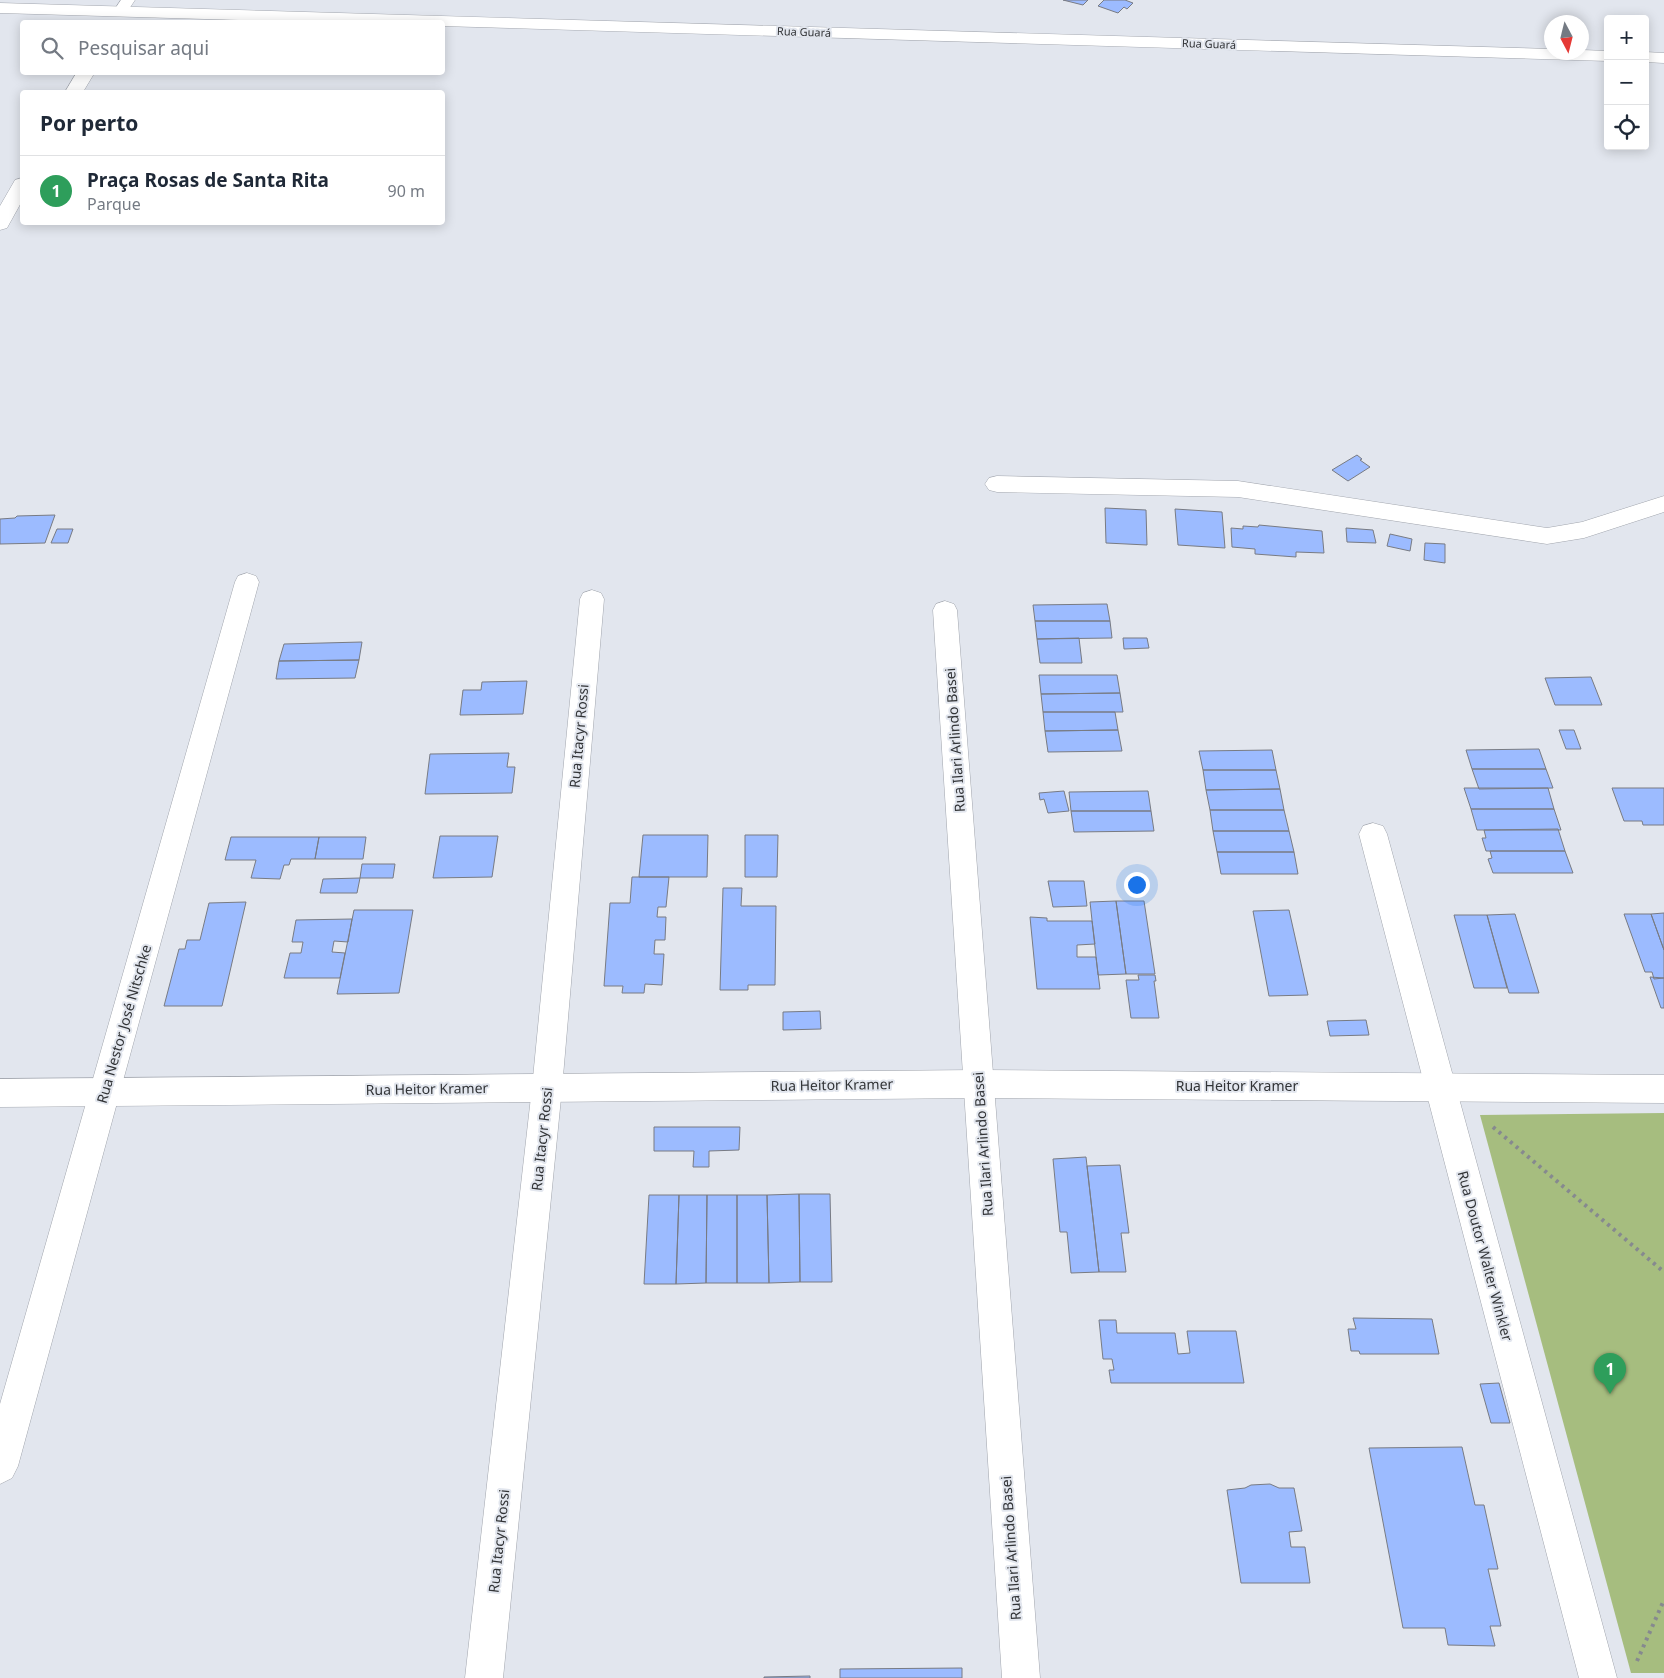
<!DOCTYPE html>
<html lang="pt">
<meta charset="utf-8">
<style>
:root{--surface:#fff;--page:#f2f2f3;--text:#1f2937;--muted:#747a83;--line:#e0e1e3;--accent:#b45309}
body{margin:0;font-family:"Noto Sans",sans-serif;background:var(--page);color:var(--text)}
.controls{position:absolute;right:15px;top:15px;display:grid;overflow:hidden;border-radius:5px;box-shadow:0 2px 12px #0003}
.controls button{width:45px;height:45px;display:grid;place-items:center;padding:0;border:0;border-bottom:1px solid var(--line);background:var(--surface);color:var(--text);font:25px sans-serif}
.compass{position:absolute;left:1544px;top:15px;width:45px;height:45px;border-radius:50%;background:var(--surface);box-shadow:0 2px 12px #0003;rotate:173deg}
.you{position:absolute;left:1136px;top:884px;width:18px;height:18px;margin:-12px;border:4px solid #fff;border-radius:50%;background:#1a73e8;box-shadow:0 0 0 8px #1a73e833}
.badge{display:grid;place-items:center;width:32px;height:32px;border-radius:50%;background:var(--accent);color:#fff;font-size:16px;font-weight:700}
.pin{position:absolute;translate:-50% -41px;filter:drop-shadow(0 1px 2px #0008)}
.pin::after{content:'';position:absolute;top:26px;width:18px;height:15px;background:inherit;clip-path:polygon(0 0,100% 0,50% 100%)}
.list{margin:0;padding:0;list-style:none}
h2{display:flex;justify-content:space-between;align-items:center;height:65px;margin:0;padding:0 20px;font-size:21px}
h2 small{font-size:16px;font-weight:400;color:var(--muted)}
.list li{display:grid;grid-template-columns:32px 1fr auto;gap:15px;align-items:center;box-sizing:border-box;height:70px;padding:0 20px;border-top:1px solid var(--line)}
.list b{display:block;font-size:19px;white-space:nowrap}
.list p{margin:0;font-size:16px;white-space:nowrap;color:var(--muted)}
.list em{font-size:16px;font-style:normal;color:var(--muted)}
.icon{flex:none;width:28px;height:28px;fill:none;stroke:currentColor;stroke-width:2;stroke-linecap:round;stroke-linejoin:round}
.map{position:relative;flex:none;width:1664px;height:1678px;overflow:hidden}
.search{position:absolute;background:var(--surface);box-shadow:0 2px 12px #0003;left:20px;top:20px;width:425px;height:55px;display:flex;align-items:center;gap:12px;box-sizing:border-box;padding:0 18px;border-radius:5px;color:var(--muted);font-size:19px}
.panel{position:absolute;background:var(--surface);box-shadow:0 2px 12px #0003;left:20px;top:90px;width:425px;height:135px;border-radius:5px}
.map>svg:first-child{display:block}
</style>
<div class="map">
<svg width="1664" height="1678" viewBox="0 0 1664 1678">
<rect width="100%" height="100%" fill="#e2e6ee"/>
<path fill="#a6bd7f" d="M1664,1113V1673H1631L1480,1115Z"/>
<path fill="#9cbbff" stroke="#787b83" d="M1063,0H1088L1083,5Z
M1104,0H1125L1133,3L1127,9L1124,7L1118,13L1098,6Z
M1357,455L1362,459L1360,460L1370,467L1348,481L1332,470Z
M1105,508L1146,510L1147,545L1106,543Z
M1175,509L1222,512L1225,548L1178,545Z
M55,515L45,543L0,544V519L15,518L17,516Z
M1259,525L1322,531L1324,553L1296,552V557L1255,554V549L1232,547L1231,528L1243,529V526L1258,527Z
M1346,528L1373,530L1376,543L1347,542Z
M57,529H73L68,543H51Z
M1390,534L1412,539L1410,551L1387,546Z
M1425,543L1445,544V563L1424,560Z
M1107,604L1110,621H1035L1033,605Z
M1035,621H1110L1112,638L1037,639Z
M1079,638L1082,663H1040L1037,639Z
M1123,638H1147L1149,648L1124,649Z
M362,642L359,660L279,661L284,644Z
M359,660L355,678L276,679L279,661Z
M1039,675H1117L1120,693L1041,694Z
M1591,677L1602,705H1555L1545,678Z
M527,681L523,714L460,715L463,690H481L482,682Z
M1120,693L1123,712H1043L1041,694Z
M1043,712H1115L1118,730L1045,731Z
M1118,730L1122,751L1048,752L1045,731Z
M1559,730H1574L1581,749H1566Z
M1539,749L1546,769H1472L1466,750Z
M1272,750L1276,770H1203L1199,751Z
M509,753L507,767H515L512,793L425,794L430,754Z
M1472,769H1546L1553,788L1479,789Z
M1203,770H1276L1280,789L1206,790Z
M1464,788H1548L1554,809H1471Z
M1612,788H1664V825H1643L1642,821H1624Z
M1280,789L1284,810H1210L1206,790Z
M1064,791L1069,811L1048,813L1044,799L1040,800L1039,793Z
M1148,791L1151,811H1071L1069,792Z
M1471,809H1554L1561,830H1477Z
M1210,810H1284L1289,831H1213Z
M1071,811H1151L1154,831L1074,832Z
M1558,829L1565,851H1486L1482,838H1486L1484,830Z
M1213,831H1289L1294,852H1217Z
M643,835H708L707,877H639Z
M745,835H778L777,877H745Z
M440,836H498L492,877L433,878Z
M231,837H319L315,859H291L289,865H284L280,879L251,878L256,860H225Z
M319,837H366L363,859H315Z
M1490,851H1565L1573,873H1493L1488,859L1492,858Z
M1217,852H1294L1298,874H1221Z
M362,864H395L393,878H360Z
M632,877H669L666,907H658L657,917H666L665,940H655L654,954H664L662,985L645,984L644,993H622L623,986H604L610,903H630Z
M360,878L357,893H320L323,879Z
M1048,881H1084L1087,906L1053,907Z
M723,888H742L741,906H776L775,985H748V990H720Z
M1116,901H1144L1155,974H1126Z
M1116,901L1126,974L1098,975L1090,902Z
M246,902L222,1006H164L179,949H185L187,940H200L209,903Z
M354,910H413L399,993L337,994Z
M1289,910L1308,995L1269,996L1253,911Z
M1664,913V950L1651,914Z
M1515,914L1539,993H1509L1487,915Z
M1624,914H1651L1664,950V978L1654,979L1652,972H1645Z
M1454,915H1487L1507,988H1474Z
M1030,917L1047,918V921H1092L1095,944L1077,945V957H1096L1100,989H1037Z
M352,919L348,942L334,941L332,952L345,953L340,978H284L290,953H301L303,942H292L296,920Z
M1138,975H1155L1156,981H1154L1159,1018H1131L1126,980H1139Z
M1650,977L1664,978V1008H1661Z
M820,1011L821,1029L783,1030V1012Z
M1366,1020L1369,1035L1330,1036L1327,1021Z
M654,1127H740L739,1150L709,1151V1167H693L694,1151H654Z
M1086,1157L1099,1272L1071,1273L1067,1232H1060L1053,1159Z
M1120,1165L1129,1233H1121L1126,1272H1099L1087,1166Z
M799,1194H830L832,1282H800Z
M799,1194L800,1282L769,1283L767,1195Z
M649,1195H679L676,1284H644Z
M679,1195H707L706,1283L676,1284Z
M707,1195H737V1283H706Z
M737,1195H767L769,1283H737Z
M1353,1318L1432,1319L1439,1354H1360L1359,1351H1351L1348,1329H1356Z
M1099,1320H1116L1117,1333H1175L1178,1354L1190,1353L1187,1331H1236L1244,1383H1111L1109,1370H1114L1112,1359H1103Z
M1499,1383L1510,1423H1491L1480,1384Z
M1462,1447L1475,1505H1484L1498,1569H1488L1501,1626H1490L1495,1646L1448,1645L1445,1628H1403L1369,1448Z
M1270,1484L1279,1488H1294L1302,1531L1289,1532L1291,1547H1305L1310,1583H1241L1227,1490L1245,1488L1251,1485Z
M962,1668V1678H840V1669Z
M810,1676V1678H764V1677Z"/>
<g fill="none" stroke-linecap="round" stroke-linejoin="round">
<g stroke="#a1a5ad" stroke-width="1">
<path id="service" d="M121,0H135L125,15L120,16L113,12Z"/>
</g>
<g stroke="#a1a5ad" stroke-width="1">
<path id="minor" d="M0,3L1552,49V52H1582V50L1608,51V61L442,26V22H310L0,13Z
M1645,52L1664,53V63L1645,62Z
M77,72H95L83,92H65Z
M22,178V201L7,228L0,230V206L15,180Z
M997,476L1238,481L1547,528L1582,522L1664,496V512L1584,538L1547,544L1238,497L997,492L989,490L985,484L989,478Z
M247,573L256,576L259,582L18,1466L12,1478L0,1484V1404L235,582L238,576Z
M592,590L601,593L604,599L562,1088L503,1678H465L532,1088L580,599L583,593Z
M945,601L954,604L957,610L1040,1678H1002L933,610L936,604Z
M1373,823L1383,826L1387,834L1617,1678H1579L1359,834L1363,826Z"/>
</g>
<g stroke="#a1a5ad" stroke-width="1">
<path id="tertiary" d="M979,1070L1664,1075V1103L979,1098L0,1107V1079Z"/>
</g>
<path stroke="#86898f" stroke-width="4" stroke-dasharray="3 4.5" stroke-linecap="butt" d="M1493,1127L1664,1272
M1637,1661L1664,1600"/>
<use href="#service" fill="#fff" fill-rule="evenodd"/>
<use href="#minor" fill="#fff" fill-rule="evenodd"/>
<use href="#tertiary" fill="#fff" fill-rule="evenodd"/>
</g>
<g text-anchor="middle" stroke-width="4" stroke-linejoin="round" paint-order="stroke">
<g font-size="11" fill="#323437" stroke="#e2e6ee">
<text transform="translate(804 32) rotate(2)" y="4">Rua Guará</text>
<text transform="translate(1209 44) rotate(2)" y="4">Rua Guará</text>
</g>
<g font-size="14" fill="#323437" stroke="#e2e6ee">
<text transform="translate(579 736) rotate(-85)" y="5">Rua Itacyr Rossi</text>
<text transform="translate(955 740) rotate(-94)" y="5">Rua Ilari Arlindo Basei</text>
<text transform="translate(124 1024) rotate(-74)" y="5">Rua Nestor José Nitschke</text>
<text transform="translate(832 1085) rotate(-1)" y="5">Rua Heitor Kramer</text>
<text x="1237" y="1091">Rua Heitor Kramer</text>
<text transform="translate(427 1089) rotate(-1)" y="5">Rua Heitor Kramer</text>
<text transform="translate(542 1139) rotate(-84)" y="5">Rua Itacyr Rossi</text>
<text transform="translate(983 1144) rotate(-94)" y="5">Rua Ilari Arlindo Basei</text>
<text transform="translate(1485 1256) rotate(75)" y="5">Rua Doutor Walter Winkler</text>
<text transform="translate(499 1541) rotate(-84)" y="5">Rua Itacyr Rossi</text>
<text transform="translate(1011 1548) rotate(-94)" y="5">Rua Ilari Arlindo Basei</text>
</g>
</g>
</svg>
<div class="controls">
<button>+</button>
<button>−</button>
<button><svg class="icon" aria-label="locate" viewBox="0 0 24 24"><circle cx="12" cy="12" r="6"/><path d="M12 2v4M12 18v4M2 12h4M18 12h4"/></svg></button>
</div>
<svg class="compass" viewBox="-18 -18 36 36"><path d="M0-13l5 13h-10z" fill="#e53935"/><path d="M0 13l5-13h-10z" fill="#747a83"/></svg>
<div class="you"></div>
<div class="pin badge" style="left:1610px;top:1394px;background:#2e9e5b">1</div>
<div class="search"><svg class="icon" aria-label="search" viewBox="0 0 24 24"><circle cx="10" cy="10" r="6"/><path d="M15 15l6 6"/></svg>Pesquisar aqui</div>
<section class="panel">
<h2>Por perto<small></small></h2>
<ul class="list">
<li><span class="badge" style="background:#2e9e5b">1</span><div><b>Praça Rosas de Santa Rita</b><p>Parque</p></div><em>90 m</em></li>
</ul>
</section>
</div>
